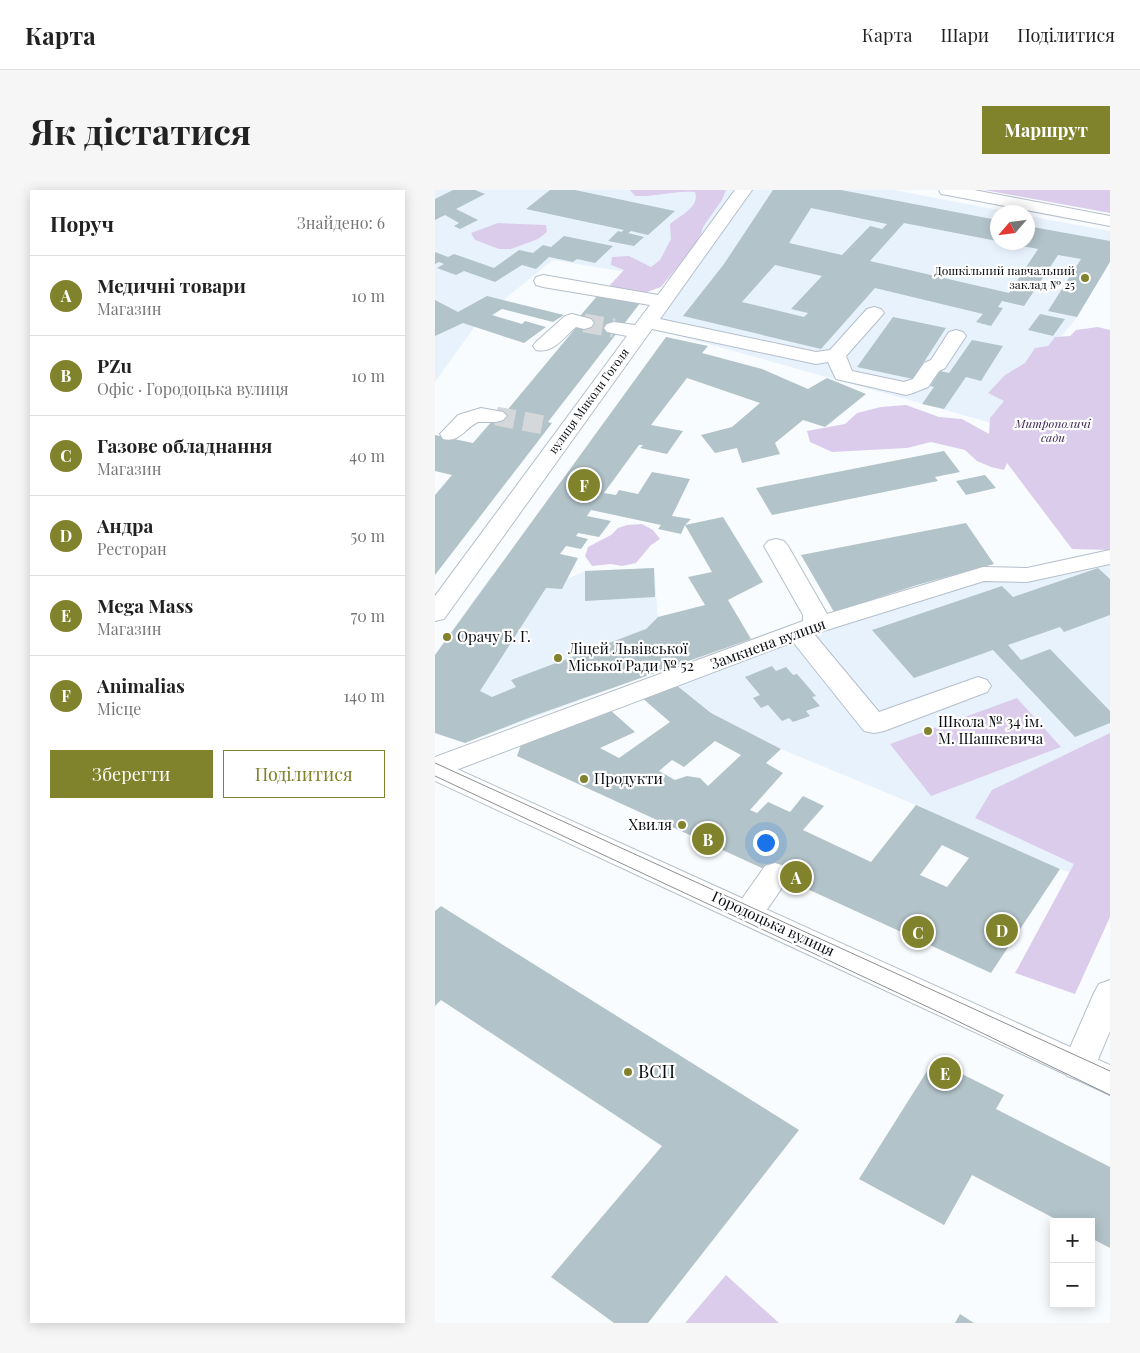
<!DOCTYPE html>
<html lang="uk">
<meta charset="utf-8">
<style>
:root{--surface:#fff;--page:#f6f6f6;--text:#222;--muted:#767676;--line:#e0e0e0;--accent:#80832c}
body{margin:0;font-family:"Playfair Display",serif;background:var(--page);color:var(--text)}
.controls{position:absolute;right:15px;bottom:15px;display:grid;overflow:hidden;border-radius:0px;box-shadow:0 2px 12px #0003}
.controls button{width:45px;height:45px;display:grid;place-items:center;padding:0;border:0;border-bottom:1px solid var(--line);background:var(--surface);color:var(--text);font:25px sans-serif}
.compass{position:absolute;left:555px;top:15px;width:45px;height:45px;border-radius:50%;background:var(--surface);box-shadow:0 2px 12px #0003;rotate:242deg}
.you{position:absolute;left:330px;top:652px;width:18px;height:18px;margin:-12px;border:4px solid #fff;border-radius:50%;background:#1a73e8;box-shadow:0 0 0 8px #1a73e833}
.badge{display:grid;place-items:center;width:32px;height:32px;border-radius:50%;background:var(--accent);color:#fff;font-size:16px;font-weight:700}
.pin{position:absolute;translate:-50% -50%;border:2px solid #fff;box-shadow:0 1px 5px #0006}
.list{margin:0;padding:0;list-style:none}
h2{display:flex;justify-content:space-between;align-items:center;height:65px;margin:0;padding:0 20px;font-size:21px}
h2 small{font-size:16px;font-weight:400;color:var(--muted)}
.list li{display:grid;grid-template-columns:32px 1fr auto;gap:15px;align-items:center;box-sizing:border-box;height:80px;padding:0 20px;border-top:1px solid var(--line)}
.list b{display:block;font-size:19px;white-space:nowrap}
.list p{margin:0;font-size:16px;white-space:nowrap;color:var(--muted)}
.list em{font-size:16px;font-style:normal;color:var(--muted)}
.actions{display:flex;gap:10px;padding:15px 20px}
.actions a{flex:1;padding:11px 0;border:1px solid var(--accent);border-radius:0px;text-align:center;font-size:18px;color:var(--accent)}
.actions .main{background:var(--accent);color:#fff}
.map{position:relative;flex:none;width:675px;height:1133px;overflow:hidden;border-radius:0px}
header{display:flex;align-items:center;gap:30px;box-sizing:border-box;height:70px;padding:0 25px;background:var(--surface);border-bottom:1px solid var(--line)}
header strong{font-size:24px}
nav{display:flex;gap:28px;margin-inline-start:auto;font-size:18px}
.intro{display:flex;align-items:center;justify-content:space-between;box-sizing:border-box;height:120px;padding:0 30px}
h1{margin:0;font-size:35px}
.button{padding:12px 22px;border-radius:0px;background:var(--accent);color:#fff;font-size:18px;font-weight:700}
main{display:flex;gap:30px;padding:0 30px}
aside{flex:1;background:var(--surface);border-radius:0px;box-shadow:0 2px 12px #0003}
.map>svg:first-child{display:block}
</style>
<header>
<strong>Карта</strong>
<nav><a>Карта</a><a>Шари</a><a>Поділитися</a></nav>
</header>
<div class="intro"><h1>Як дістатися</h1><a class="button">Маршрут</a></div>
<main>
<aside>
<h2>Поруч<small>Знайдено: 6</small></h2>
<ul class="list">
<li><span class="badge">A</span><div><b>Медичні товари</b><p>Магазин</p></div><em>10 m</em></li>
<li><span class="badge">B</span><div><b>PZu</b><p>Офіс · Городоцька вулиця</p></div><em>10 m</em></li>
<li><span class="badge">C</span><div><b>Газове обладнання</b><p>Магазин</p></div><em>40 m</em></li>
<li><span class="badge">D</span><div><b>Андра</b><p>Ресторан</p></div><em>50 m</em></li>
<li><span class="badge">E</span><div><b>Mega Mass</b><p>Магазин</p></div><em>70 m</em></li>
<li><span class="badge">F</span><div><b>Animalias</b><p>Місце</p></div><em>140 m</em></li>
</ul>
<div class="actions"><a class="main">Зберегти</a><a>Поділитися</a></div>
</aside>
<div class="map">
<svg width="675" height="1133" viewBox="0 0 675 1133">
<rect width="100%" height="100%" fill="#f9fcfe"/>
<path fill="#e8f2fd" d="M0,0H304L239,90L118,70L46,128L0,192Z
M316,0H459L574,22H562V52H592L593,26L675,41V72L642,127L621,153L658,261L219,139Z
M675,370V697L625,679L481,615L346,559L276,523L237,491L549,385Z
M219,378L223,428L248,472L30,553L0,543V465L56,386L132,389L150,381Z"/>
<path fill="#dbccec" d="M195,0H291L287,10L268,37L266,44L257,59L226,97L212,102L196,104L178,103L175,95L189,80L176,75L177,67L194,66L216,77L225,70L236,49L235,34C246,25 265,17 260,2C240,0 221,7 200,6Z
M549,0H675V23Z
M63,33L111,35L112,42L103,49L76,59H64L40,50L36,43Z
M663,137L675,140V360L637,359L572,273L569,280L556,277L542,271L530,260L496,252L472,258L397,262L375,252L372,241L410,234L422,223L446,217L471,215L504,227L527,229L554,244L555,228L569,211L553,203L570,185L590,173L600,158L613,156L620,147L635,146L641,140Z
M207,334L218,340L225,349L216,355L201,373L187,376L176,374L157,376L150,366L153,357L176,345L183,338L192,335Z
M582,508L626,557L496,606L455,554Z
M675,543V727L640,804L580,783L639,674L540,628L557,600Z
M291,1085L344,1133H250Z"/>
<path fill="#b2c3c9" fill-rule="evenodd" d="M18,0H40L50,4L21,19L43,30L25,39L19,36L24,33L10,25L0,30V9Z
M115,0H140L240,21L213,45L196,41L193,43L209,47L199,56L173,51L183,41L186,42L189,40L91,19Z
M338,0H406L562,30V51L469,33L435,71L574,103L603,59L572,53L592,52V36L675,51V72L642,127L613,121L646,69L623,65L589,116L567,111L563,117L568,118L556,136L541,132L548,124L440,98L386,159L248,126L289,74ZM376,18L452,34L447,39L435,36L407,65L354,53ZM340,75L387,86L356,119L373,123L369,127L307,112Z
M129,46L178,56L160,73L142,69L138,72L114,67L101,79L87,75L60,92L29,81L21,85L2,78L9,74L4,72L0,74V62L13,67L19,64L59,78L84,60L98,63L108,55L116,57Z
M163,105L206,112L113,232L117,233L0,385V305L17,285L0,281V245L38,253L64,223L69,224L144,134H148L153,127L145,126Z
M52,106L129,125L118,132L67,119L57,125L87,134L90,131L111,137L89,153L28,133L0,146V110L23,122Z
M605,124L630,129L618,146L593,140Z
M458,127L511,138L478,189L422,177Z
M231,147L273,156L267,163L327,179L373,199L392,188L431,204L390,237L368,230L340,253L345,264L307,273L302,258L280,263L266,245L297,237L325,213L252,188L216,235L248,241L241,251L232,264L205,258L208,255H204L169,303L181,305L184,300L203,304L217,282L255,289L237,326L256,329L250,335L288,327L328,392L293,410L316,449L101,525L30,553L0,543V465ZM156,320L226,335L223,339L246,344L250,335L277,382L253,387L270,415L223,427L211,439L76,490L81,497L57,507L45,501L111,398L127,399L143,368L125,364L131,356L146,359L153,349L141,346L143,343L164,347L176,331L152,326Z
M537,150L568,156L546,191L531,187L509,219L487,214L499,197L495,196L505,181L514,183Z
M509,261L525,282L500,287L503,291L337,325L321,298Z
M550,285L561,298L531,305L521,291Z
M531,333L559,374L482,395L399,422L366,365Z
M219,378L220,407L150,411V381Z
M663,378L675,389V425L629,442L625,437L573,455L586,470L615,459L675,521V533L640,547L558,460L479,488L437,440L567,396L578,407Z
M337,476L341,481L351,477L358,485L362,484L381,506L377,507L385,516L371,521L375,526L358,532L354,528L347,531L333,515L326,518L318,508L325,505L310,487Z
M240,494L276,523L346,559L331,573L348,583L315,620L322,623L333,612L355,622L368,606L389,616L368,640L436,672L481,615L625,679L556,783L82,566L87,552L174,519L200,542L165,558L184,568L235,532L206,507ZM280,551L306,565L273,596L265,588L252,586L240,590L224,581L237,570L249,577ZM507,655L534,668L512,697L485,685Z
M6,716L364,940L213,1133H179L116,1087L227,956L6,810L0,816V721Z
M499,870L569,905L561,919L675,977V1058L656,1048V1032H626L537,985L509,1035L424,989Z
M525,1124L539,1133H520Z"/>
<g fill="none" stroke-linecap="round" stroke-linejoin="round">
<path stroke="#d5d8da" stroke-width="19" stroke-dasharray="19 9" stroke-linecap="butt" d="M149,133L179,138
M61,226L114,236"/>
<g stroke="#b4bfcb" stroke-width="2">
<path id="minor" d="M300,0H317L225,129L381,162L395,160L432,119L439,117L446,119L449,123L411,166L417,181L469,192L478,189L489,173L496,170L514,142L521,140L528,142L531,146L510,178L504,181L493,197L478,203L471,205L401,189L393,172L381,174L217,139L9,429L0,431V406L192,146L172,142L169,138L172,134L179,132L200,135L215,115L108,97L101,95L99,91L101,87L108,85L223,105Z
M504,0H539L675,26V36L512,5L506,4Z
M137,124L156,129L159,133L156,137L149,139L141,137C129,147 118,164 101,160L98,156L101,152L130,126Z
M46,218L68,222L72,226L68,230L61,232H43C29,239 25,253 8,249L5,244L23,225Z
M341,349L349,351L353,356L392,424L548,377L592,378L675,360V374L592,392L549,391L379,444L444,522L543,487L552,490L556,496L552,502L449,541L439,543L429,541L358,452L0,588V567L368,431V425L329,356L333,351Z
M340,673L350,676L355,684C348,696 326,734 313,735C309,735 305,732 301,731L297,723L330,676Z
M675,790V841L656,886L644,890L632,886L627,876L659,803L664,794Z"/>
</g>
<g stroke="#b4bfcb" stroke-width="2">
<path id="major" d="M0,569L675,875V905L0,591Z"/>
</g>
<use href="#minor" fill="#fff" fill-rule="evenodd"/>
<use href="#major" fill="#fff" fill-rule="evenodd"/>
<path stroke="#8c8f92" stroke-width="1" d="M0,573L675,881
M0,586L510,825L675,905"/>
</g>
<g fill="#80832c" stroke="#fff" stroke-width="2">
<circle cx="650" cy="88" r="5"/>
<circle cx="12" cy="447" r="5"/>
<circle cx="123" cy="468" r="5"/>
<circle cx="493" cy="541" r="5"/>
<circle cx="149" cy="589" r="5"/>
<circle cx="247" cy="635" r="5"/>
<circle cx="193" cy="882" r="5"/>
</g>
<g text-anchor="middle" stroke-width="4.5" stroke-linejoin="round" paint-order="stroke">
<g font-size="12" fill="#0a0d11" stroke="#fff" text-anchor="end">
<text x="640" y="85">Дошкільний навчальний<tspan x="640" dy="14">заклад № 25</tspan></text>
</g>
<g font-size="12" fill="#0a0d11" stroke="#fff">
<text transform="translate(154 211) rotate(-54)" y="4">вулиця Миколи Гоголя</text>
</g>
<g font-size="12" font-style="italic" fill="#412958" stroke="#fff">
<text x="618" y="238">Митрополичі<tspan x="618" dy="14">сади</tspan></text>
</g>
<g font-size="15" fill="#0a0d11" stroke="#fff" text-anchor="start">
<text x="22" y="452">Орачу Б. Г.</text>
<text x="133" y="464">Ліцей Львівської<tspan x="133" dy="17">Міської Ради № 52</tspan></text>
<text x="503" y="537">Школа № 34 ім.<tspan x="503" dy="17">М. Шашкевича</tspan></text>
<text x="159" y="594">Продукти</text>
<text x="237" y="640" text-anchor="end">Хвиля</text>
</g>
<g font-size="15" fill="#0a0d11" stroke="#fff">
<text transform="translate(333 454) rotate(-20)" y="5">Замкнена вулиця</text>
<text transform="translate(338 734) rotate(25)" y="5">Городоцька вулиця</text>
</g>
<g font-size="18" fill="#0a0d11" stroke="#fff" text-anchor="start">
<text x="203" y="888">ВСП</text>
</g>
</g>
</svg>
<div class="controls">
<button>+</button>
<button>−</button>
</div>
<svg class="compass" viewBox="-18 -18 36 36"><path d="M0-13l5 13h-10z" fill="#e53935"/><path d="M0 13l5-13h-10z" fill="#767676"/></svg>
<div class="you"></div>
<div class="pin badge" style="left:361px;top:687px">A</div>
<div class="pin badge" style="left:273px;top:649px">B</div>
<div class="pin badge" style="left:483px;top:742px">C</div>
<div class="pin badge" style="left:567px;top:740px">D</div>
<div class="pin badge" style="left:510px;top:883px">E</div>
<div class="pin badge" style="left:149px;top:295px">F</div>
</div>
</main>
